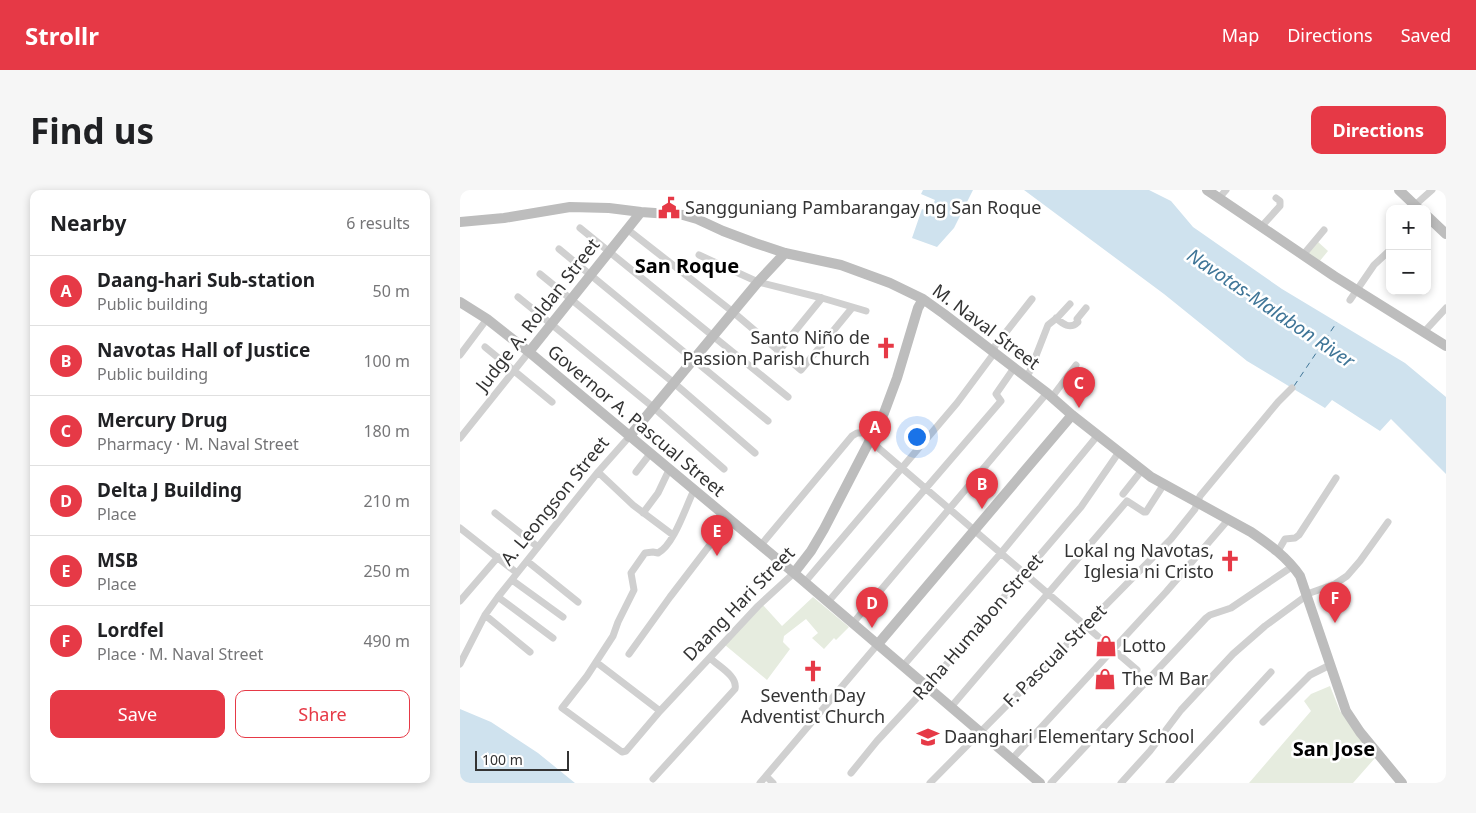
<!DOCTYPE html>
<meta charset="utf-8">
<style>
:root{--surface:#fff;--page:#f6f6f6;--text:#202124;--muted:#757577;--line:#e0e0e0;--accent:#e63946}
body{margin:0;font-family:"Noto Sans",sans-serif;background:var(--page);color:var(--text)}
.controls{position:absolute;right:15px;top:15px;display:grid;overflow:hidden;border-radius:10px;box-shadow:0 2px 8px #0003}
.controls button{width:45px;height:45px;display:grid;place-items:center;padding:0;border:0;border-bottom:1px solid var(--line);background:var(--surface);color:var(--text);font:25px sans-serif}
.scale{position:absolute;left:15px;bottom:12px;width:94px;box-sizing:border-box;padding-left:5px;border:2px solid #333;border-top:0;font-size:14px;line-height:18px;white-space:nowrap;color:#333;-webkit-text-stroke:4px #fff;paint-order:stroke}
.you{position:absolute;left:456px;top:246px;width:18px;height:18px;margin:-12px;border:4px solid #fff;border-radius:50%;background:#1a73e8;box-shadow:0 0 0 8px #1a73e833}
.badge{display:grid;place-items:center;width:32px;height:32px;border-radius:50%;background:var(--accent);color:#fff;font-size:16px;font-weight:700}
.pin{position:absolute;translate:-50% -41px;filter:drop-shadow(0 1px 2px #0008)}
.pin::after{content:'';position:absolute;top:26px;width:18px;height:15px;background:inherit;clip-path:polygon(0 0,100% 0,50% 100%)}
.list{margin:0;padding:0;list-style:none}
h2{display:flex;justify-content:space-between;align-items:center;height:65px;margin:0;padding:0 20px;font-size:21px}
h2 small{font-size:16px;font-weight:400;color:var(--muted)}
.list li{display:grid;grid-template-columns:32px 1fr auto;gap:15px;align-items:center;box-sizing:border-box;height:70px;padding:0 20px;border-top:1px solid var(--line)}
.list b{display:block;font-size:19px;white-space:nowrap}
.list p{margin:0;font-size:16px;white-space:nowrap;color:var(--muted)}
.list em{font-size:16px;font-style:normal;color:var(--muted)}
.actions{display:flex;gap:10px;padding:15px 20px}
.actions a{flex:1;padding:11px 0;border:1px solid var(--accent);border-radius:10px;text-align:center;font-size:18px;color:var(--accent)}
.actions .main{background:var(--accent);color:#fff}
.map{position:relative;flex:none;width:986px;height:593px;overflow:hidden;border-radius:10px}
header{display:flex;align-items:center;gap:30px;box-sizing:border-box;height:70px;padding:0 25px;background:var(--accent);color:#fff}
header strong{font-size:24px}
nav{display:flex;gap:28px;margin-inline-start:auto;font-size:18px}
.intro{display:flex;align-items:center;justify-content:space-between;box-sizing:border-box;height:120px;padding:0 30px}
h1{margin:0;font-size:35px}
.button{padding:12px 22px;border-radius:10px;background:var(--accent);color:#fff;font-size:18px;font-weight:700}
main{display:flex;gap:30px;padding:0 30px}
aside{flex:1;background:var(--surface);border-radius:10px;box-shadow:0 2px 8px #0003}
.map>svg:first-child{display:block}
</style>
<header>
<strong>Strollr</strong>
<nav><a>Map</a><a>Directions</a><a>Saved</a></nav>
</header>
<div class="intro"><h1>Find us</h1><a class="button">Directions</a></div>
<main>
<aside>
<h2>Nearby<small>6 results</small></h2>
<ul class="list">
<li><span class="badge">A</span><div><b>Daang-hari Sub-station</b><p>Public building</p></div><em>50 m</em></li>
<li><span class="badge">B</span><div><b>Navotas Hall of Justice</b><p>Public building</p></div><em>100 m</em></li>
<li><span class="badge">C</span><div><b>Mercury Drug</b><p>Pharmacy · M. Naval Street</p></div><em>180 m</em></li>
<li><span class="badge">D</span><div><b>Delta J Building</b><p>Place</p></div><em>210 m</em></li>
<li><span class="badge">E</span><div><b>MSB</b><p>Place</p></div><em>250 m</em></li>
<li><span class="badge">F</span><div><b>Lordfel</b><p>Place · M. Naval Street</p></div><em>490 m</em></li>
</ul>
<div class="actions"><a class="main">Save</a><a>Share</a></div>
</aside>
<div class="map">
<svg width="986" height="593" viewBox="0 0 986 593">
<rect width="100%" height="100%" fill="#fff"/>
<path fill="#e6ecdf" d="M857,51L868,61L859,72L847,63Z
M353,407L389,437L376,450L374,448L364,459L352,448L358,443L346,429L324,446L323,452L330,459L307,490L265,455L303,415L322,436Z
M870,496L880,521L915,568L893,593H789L851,521L844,511L851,504Z"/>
<path fill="#cfe2ee" d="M463,0H513L494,38L477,57L452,48L462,19L470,21L475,10L461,4Z
M564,0H689L711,11L733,37L822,99L945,173L986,207V284L931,229L920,241L872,210L865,218L787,171L704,104Z
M0,519L31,532L78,563L115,593H0Z"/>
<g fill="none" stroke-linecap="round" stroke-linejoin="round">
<path stroke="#3f7597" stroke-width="1" stroke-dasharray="6 5" stroke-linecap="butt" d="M834,196L877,132"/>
<path stroke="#d0d0d0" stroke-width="7" d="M759,8L766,0
M955,15L972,0
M801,37L820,16V11L816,8
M120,38L328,207
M167,39L273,122L341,180L392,118
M99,59L308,231
M239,65L298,92L362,108L406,121
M843,65L864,40
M80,84L214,193L295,263
M58,107L193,217L264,279
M890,110L914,75L930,60
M596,128C603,134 610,140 618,132L617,129L626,118
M964,142L986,118
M25,157L92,212
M318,162L362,108
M0,165L27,129
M566,187L570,181L588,135L598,127L610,114
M592,207L616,175
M0,248L69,162
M408,249L677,480
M138,282L173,315L213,345
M176,282L190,264
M234,300C226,316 214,355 198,363L193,362L185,363L171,383L174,400L158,432L153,446L127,486L102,518L162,562L166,561L200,521L298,416L334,383
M663,304L682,280
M35,323L78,357
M183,323L198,303L209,280
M0,338L57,383
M301,355L392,246L397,243H401
M818,361L825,349L835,348L839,345L876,288
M67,371L118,412
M52,390L103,427
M345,392L497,213L532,166L535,156L572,109
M38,407L93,448
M0,411L38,367
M368,412L541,211L536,204L554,178
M25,425L70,462
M393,433L587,203
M169,464L210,407L269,330
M136,472L200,521
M0,474L25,425L38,407L138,282L169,247
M443,476L541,363L638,245
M491,517L667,311L684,322H686L704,294
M803,532L850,485L870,475
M552,569L706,402L768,330
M391,583L417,551L467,497L621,317L659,262
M306,586L313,593
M193,589L275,499C278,486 258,476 250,468
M300,593L418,454
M470,593L711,349L735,319L740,306L818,212L832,198
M591,593L746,428L750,425L771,418L833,376
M661,593L690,561L721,520L773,464L805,436L850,403L875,394L887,386L900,371L928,332
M709,593L811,482"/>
<path stroke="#bdbdbd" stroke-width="10" d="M747,0L874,86L986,156
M939,0L959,19
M967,26L986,44
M0,32L44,28L110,17L149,18L181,22L223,25L237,29L263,41L295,53L325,63L381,75L430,93L463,109L484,124L587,203L612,225L691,287L791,342C810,355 827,367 840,386L886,521L900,542L942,593
M0,112L27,129L69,162L334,383L580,593
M69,162L181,22
M169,247L298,92L325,63
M334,383L351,361L364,339L424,223L437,188L458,118L463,109
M418,454L612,225"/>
</g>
<defs>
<g id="civic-bare" transform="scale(1.725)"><path d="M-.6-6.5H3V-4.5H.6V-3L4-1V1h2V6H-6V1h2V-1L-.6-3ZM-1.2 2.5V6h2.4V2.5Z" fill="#e63946" stroke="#fff" stroke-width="2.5" paint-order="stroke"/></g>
<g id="church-bare" transform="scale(1.725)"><path d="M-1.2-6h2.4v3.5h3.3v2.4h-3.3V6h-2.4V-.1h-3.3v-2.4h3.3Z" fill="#e63946" stroke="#fff" stroke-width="2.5" paint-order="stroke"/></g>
<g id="shop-bare" transform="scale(1.725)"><path d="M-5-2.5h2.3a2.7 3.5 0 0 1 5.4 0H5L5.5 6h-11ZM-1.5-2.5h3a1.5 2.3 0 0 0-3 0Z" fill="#e63946" stroke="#fff" stroke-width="2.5" paint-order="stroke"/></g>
<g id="school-bare" transform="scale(1.725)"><path d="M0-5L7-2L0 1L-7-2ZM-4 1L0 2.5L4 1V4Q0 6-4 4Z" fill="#e63946" stroke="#fff" stroke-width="2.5" paint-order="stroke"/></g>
</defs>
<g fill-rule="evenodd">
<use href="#civic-bare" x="209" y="18"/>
<use href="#church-bare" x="426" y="158"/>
<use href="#church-bare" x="770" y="371"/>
<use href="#shop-bare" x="646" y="456"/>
<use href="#church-bare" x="353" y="481"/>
<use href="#shop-bare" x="645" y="489"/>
<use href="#school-bare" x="468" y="547"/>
</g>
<g text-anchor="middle" stroke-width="5" stroke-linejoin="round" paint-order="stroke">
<g font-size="18" fill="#333" stroke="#fff" text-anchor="start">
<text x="225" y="24">Sangguniang Pambarangay ng San Roque</text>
<text x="410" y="154" text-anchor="end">Santo Niño de<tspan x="410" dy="21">Passion Parish Church</tspan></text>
<text x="754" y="367" text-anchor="end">Lokal ng Navotas,<tspan x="754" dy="21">Iglesia ni Cristo</tspan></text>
<text x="662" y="462">Lotto</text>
<text x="662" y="495">The M Bar</text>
<text x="353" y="512" text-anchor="middle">Seventh Day<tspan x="353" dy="21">Adventist Church</tspan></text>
<text x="484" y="553">Daanghari Elementary School</text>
</g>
<g font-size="18" fill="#333" stroke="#fff">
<text transform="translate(78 125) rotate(-52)" y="6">Judge A. Roldan Street</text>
<text transform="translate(526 137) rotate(37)" y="6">M. Naval Street</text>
<text transform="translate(176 231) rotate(40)" y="6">Governor A. Pascual Street</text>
<text transform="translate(95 311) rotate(-51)" y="6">A. Leongson Street</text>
<text transform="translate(279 414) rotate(-46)" y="6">Daang Hari Street</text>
<text transform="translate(518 437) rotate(-49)" y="6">Raha Humabon Street</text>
<text transform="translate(595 466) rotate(-45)" y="6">F. Pascual Street</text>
</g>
<g font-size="19" font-style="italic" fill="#3f7597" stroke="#fff">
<text transform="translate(811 118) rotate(34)" y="7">Navotas-Malabon River</text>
</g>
<g font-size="20" font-weight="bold" fill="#000" stroke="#fff">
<text x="227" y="83">San Roque</text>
<text x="874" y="566">San Jose</text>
</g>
</g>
</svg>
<div class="controls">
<button>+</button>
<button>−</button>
</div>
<div class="scale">100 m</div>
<div class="you"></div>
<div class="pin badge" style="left:415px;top:262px">A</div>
<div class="pin badge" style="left:522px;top:319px">B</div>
<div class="pin badge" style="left:619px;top:218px">C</div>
<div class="pin badge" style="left:412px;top:438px">D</div>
<div class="pin badge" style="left:257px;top:366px">E</div>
<div class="pin badge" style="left:875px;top:433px">F</div>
</div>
</main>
